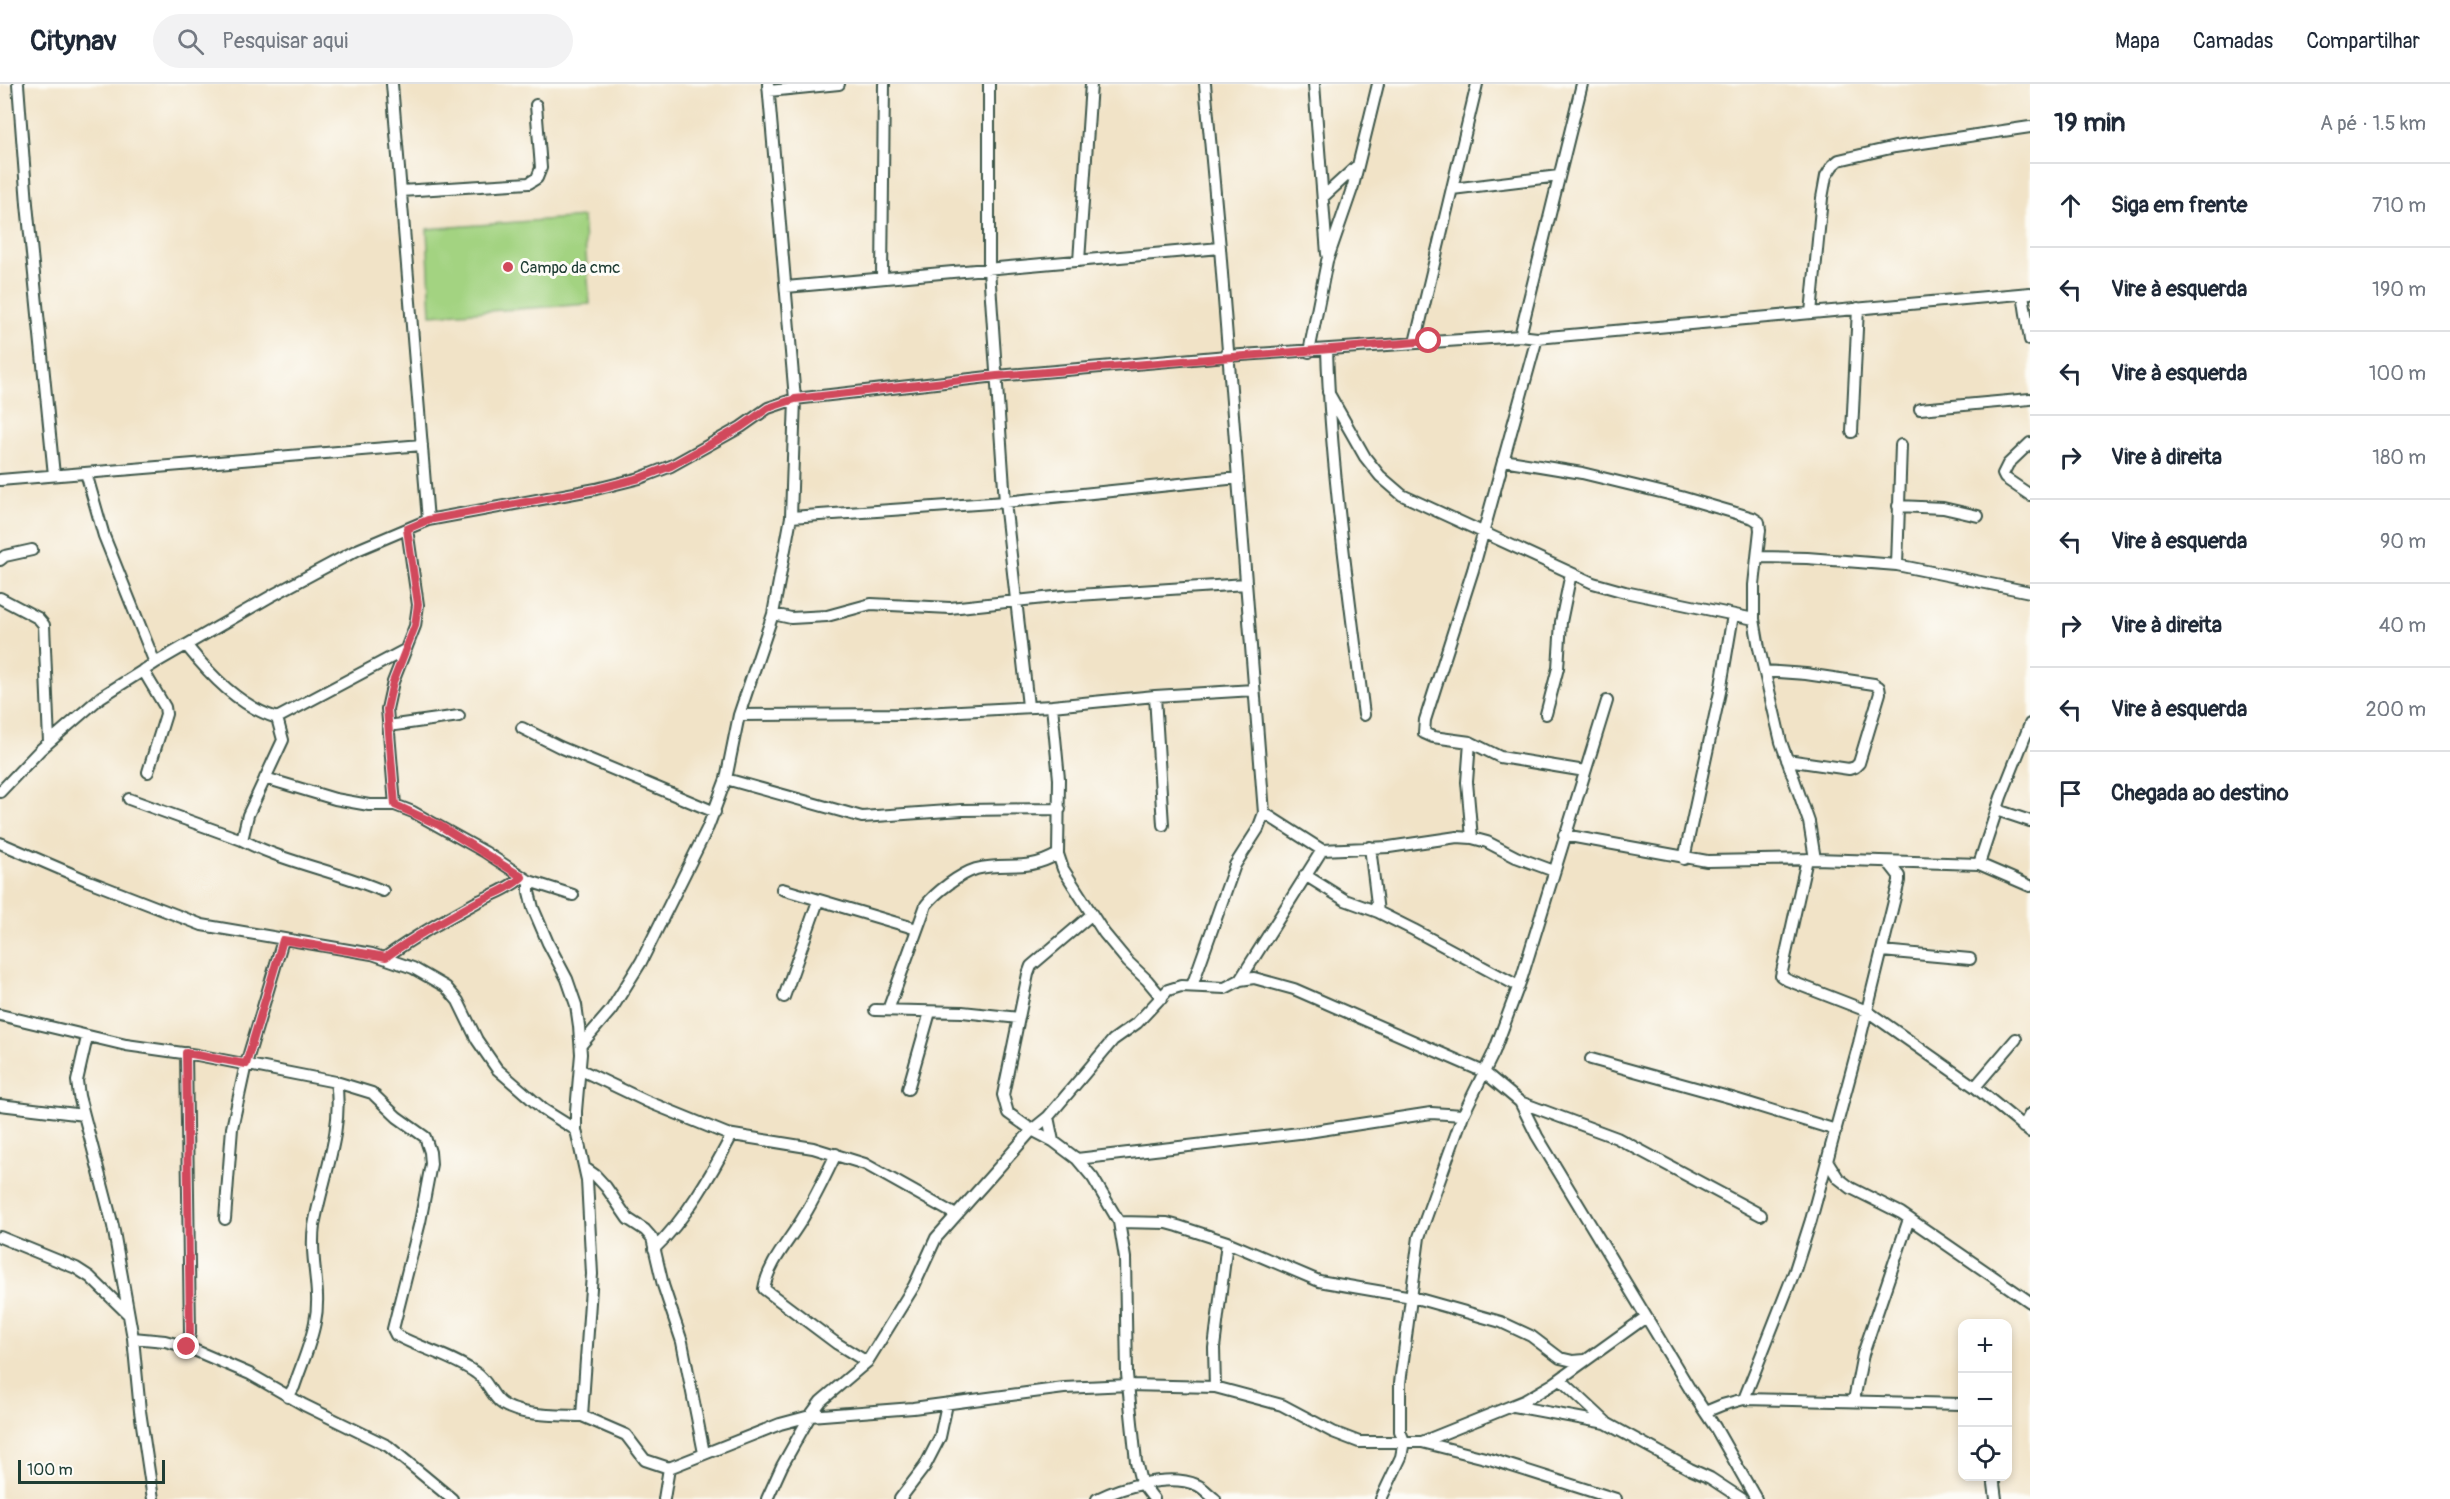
<!DOCTYPE html>
<html lang="pt">
<meta charset="utf-8">
<style>
:root{--surface:#fff;--page:#f2f2f3;--text:#1f2937;--muted:#747a83;--line:#e0e1e3}
body{margin:0;font-family:Pangolin,sans-serif;background:var(--page);color:var(--text)}
.controls{position:absolute;right:18px;bottom:18px;display:grid;overflow:hidden;border-radius:12px;box-shadow:0 3px 9px #0003}
.controls button{width:54px;height:54px;display:grid;place-items:center;padding:0;border:0;border-bottom:2px solid var(--line);background:var(--surface);color:var(--text);font:30px sans-serif}
.scale{position:absolute;left:18px;bottom:15px;width:147px;box-sizing:border-box;padding-left:6px;border:3px solid #1f3d34;border-top:0;font-size:16px;line-height:21px;white-space:nowrap;color:#1f3d34;-webkit-text-stroke:4px #fdfcf7;paint-order:stroke}
.stop{position:absolute;width:18px;height:18px;margin:-14px;border:4px solid #d1495b;border-radius:50%;background:#fff}
.stop.end{background:#d1495b;border-color:#fff;box-shadow:0 2px 6px #0008}
.list{margin:0;padding:0;list-style:none}
h2{display:flex;justify-content:space-between;align-items:center;height:78px;margin:0;padding:0 24px;font-size:26px}
h2 small{font-size:20px;font-weight:400;color:var(--muted)}
.list li{display:grid;grid-template-columns:39px 1fr auto;gap:18px;align-items:center;box-sizing:border-box;height:84px;padding:0 24px;border-top:2px solid var(--line)}
.list b{display:block;font-size:22px;white-space:nowrap}
.list em{font-size:20px;font-style:normal;color:var(--muted)}
.icon{flex:none;width:33px;height:33px;fill:none;stroke:currentColor;stroke-width:2;stroke-linecap:round;stroke-linejoin:round}
.map{position:relative;flex:none;width:2030px;height:1415px;overflow:hidden}
header{display:flex;align-items:center;gap:36px;box-sizing:border-box;height:84px;padding:0 30px;background:var(--surface);border-bottom:2px solid var(--line)}
header strong{font-size:28px}
nav{display:flex;gap:33px;margin-inline-start:auto;font-size:21px}
.search{width:420px;height:54px;background:var(--page);display:flex;align-items:center;gap:15px;box-sizing:border-box;padding:0 21px;border-radius:33px;color:var(--muted);font-size:22px}
main{display:flex}
aside{flex:1;background:var(--surface)}
.map>svg:first-child{display:block}
</style>
<header>
<strong>Citynav</strong>
<div class="search"><svg class="icon" aria-label="search" viewBox="0 0 24 24"><circle cx="10" cy="10" r="6"/><path d="M15 15l6 6"/></svg>Pesquisar aqui</div>
<nav><a>Mapa</a><a>Camadas</a><a>Compartilhar</a></nav>
</header>
<main>
<div class="map">
<svg width="2030" height="1415" viewBox="0 0 2030 1415">
<rect width="100%" height="100%" fill="#fdfcf7"/>
<filter id="ink" filterUnits="userSpaceOnUse"><feTurbulence type="fractalNoise" baseFrequency=".0167" numOctaves="2"/><feDisplacementMap in="SourceGraphic" scale="12" xChannelSelector="R" yChannelSelector="G"/><feConvolveMatrix kernelMatrix="1 2 1 2 8 2 1 2 1" color-interpolation-filters="sRGB"/></filter>
<filter id="wash" filterUnits="userSpaceOnUse"><feTurbulence type="fractalNoise" baseFrequency=".008" numOctaves="4" result="noise"/><feDisplacementMap in="SourceGraphic" scale="24" xChannelSelector="R" yChannelSelector="G"/><feGaussianBlur stdDeviation="1.35" result="paint"/><feColorMatrix in="noise" values="0 0 0 0 0 0 0 0 0 0 0 0 0 0 0 0 0 1.4 0 .05"/><feComposite in="paint" operator="in"/></filter>
<g filter="url(#wash)">
<rect width="100%" height="100%" fill="#f1e3c7"/>
<path fill="#a3d381" stroke="#61885a" stroke-width="1.5" d="M583,133L590,220L431,231L427,145Z"/>
</g>
<g filter="url(#ink)">
<g fill="none" stroke-linecap="round" stroke-linejoin="round">
<g stroke="#3e564a" stroke-width="14">
<path id="minor" d="M18,0L27,120L54,391
M392,0L428,436
M989,0V185L1005,418L1028,622
M1314,0L1327,170
M769,7L839,0
M1452,105L1559,92
M401,107L529,99L537,94L541,84L536,21
M1323,113L1358,81
M1079,177L1091,0
M882,194L884,0
M786,203L1220,164
M2023,210L2030,256
M1811,229L1822,114L1826,92L1833,81L1839,76L1895,63L2030,43
M1520,252L1582,0
M1537,254L1473,486L1425,636L1424,649L1433,653L1470,658L1500,673L1585,687
M1415,259L1477,0
M1327,266C1331,388 1349,510 1364,631
M1309,268L1327,177L1353,102L1378,0
M1328,308L1365,373L1380,392L1402,411L1593,499L1625,508L1754,535
M1920,325L2030,315
M1852,348L1858,224
M2030,359L2008,380L2003,390L2005,394L2030,411
M1503,376L1582,389L1681,413L1753,434L1759,438L1760,446L1754,501V535L1759,564L1781,658L1809,738L1815,775
M86,389L104,452L155,579
M0,396L422,361
M1898,422L1943,424L1978,432
M791,433L1005,418L1238,394
M1758,473L1807,474L1897,481L2030,508
M0,476L5,472L32,466
M1897,481L1901,361
M0,514L38,534L44,541L49,658
M773,530L791,534L827,532L871,520L950,524L1063,512L1246,500
M186,561C211,592 239,622 277,634L405,566
M143,586L165,623L166,630L148,688
M1764,587L1806,590L1874,600L1879,603L1880,609L1859,679L1855,683L1849,685L1787,676
M1155,612L1163,741
M1052,622L1059,695L1058,770L1063,785L1104,849L1128,878L1147,896L1162,914
M1546,630L1558,584L1561,538L1571,489
M739,631L905,630L1052,622L1155,612L1254,606
M277,634L283,656L248,731L242,756C286,779 337,787 383,807
M388,642L459,632
M522,644L560,663L715,728
M1470,658L1467,698L1472,754
M265,694L335,715L369,721H395L413,728L485,768L529,797L573,811
M726,695L862,733L962,726L1060,725
M0,708L40,666L101,613L155,579L273,511L357,466L428,436L596,405L640,394L671,382L741,343L768,324L795,315L997,292L1227,272L1520,252L1537,254L2030,209
M129,715L242,756
M395,721L387,625L393,598L415,542L418,521L407,445
M1997,726L2030,737
M1264,729L1322,766L1389,763L1457,753L1472,754L1487,758L1516,773L1554,787
M1564,751L1707,777L1815,775L1979,780L2030,802
M0,759L86,796L202,841L372,870L413,884L446,903L458,917L477,956L497,985L544,1026L576,1046
M1370,763L1378,828
M1684,775L1720,608L1733,531
M1807,775L1781,892L1787,896L1867,927L1975,1003L2030,1048
M1979,780L2001,713L2030,640
M1305,791L1345,816L1378,828L1414,846L1518,902
M529,797V808L533,824L548,859L567,895L576,921L579,942L581,970L576,1027V1046L587,1096L592,1190L582,1332L626,1351L645,1376L669,1384
M782,805L917,845
M1091,831L1031,882L1028,890L1003,1011L1008,1029L1032,1046L1053,1057L1077,1075L1093,1094L1119,1138L1125,1174L1127,1290L1136,1378L1141,1398L1154,1415
M1882,867L1970,875
M386,873C415,852 446,835 477,818C493,810 509,805 522,793
M1240,896L1322,766
M1192,902L1235,781L1258,745L1264,729L1220,164L1205,0
M784,913L818,817
M875,926L962,928L1019,934
M888,926L926,821C936,808 960,790 976,785C1007,777 1025,789 1058,770
M0,931L126,961L197,971L336,998C344,1046 322,1095 314,1142C309,1174 322,1206 315,1238C311,1260 301,1282 294,1303L288,1313
M87,953L77,997L79,1012L113,1142L133,1254L140,1327L153,1415
M581,961L611,926L641,878L708,743L726,695L739,631L773,530L791,433L795,315L768,0
M186,969L190,1249L187,1263
M1591,975L1732,1014L1836,1046
M581,986L646,1017L727,1050L813,1064L865,1080L956,1131
M336,998L372,1009L397,1033L425,1053L430,1068L431,1080L420,1138L393,1245L396,1251C422,1265 452,1272 476,1289C488,1297 490,1309 500,1318C517,1333 560,1331 582,1332
M1975,1003L2016,955
M908,1005L930,928
M1520,1018L1617,1054L1761,1131
M0,1021L84,1031
M1048,1033L1053,1057
M2023,1043L2030,1030
M836,1070C826,1091 816,1112 804,1132C791,1155 768,1179 764,1205L836,1259L867,1278
M1077,1075L1308,1048L1431,1029L1463,1031
M1828,1078L1838,1094L1851,1104L1901,1129L2030,1218
M585,1084L595,1091L606,1103L628,1135L645,1146L652,1154L663,1201L682,1258L704,1369
M225,1135L232,1044L246,980L283,856
M1119,1138L1167,1139L1178,1142L1227,1158L1319,1197L1412,1213L1501,1238L1531,1252L1560,1274L1573,1277L1585,1276
M0,1153L76,1184L90,1193L128,1230
M654,1165C686,1135 712,1089 732,1051
M133,1254L165,1257L187,1263L250,1290L304,1321L388,1362L452,1415
M1560,1295L1606,1338
M1215,1303L1214,1264L1227,1158
M1744,1315L1795,1186L1811,1136L1859,959L1899,797V792L1888,778
M1854,1316L1863,1270L1909,1135
M1514,1322L1606,1339L1690,1385L1710,1394L1742,1415
M1705,1328L1722,1321L1744,1315L1962,1320
M1422,1358L1493,1376L1616,1415
M1993,1392L1996,1415
M664,1415L669,1384L780,1340L810,1332L913,1324L1064,1304L1128,1301L1215,1303L1282,1321L1333,1348L1359,1358H1422L1524,1317L1553,1300L1646,1233
M767,1415L782,1382L810,1332L821,1317L867,1278L914,1202L936,1154L1032,1046L1048,1033L1113,956L1137,939L1168,906L1181,902L1225,904L1240,896L1254,894L1294,905L1484,988L1520,1018L1537,1052L1691,1307L1715,1343L1756,1415
M900,1415L925,1382L940,1353L947,1320
M1097,1415C1122,1403 1169,1389 1197,1401C1204,1404 1209,1411 1215,1415
M1381,1415L1401,1373L1404,1357L1400,1347V1299L1419,1153L1463,1031L1494,968L1522,893L1607,617"/>
</g>
<use href="#minor" stroke="#fff" stroke-width="10"/>
</g>
</g>
<g fill="none" stroke-linecap="round" stroke-linejoin="round" filter="url(#ink)">
<path stroke="#d1495b" stroke-width="8" d="M187,1263L190,1249L186,969L246,980L283,856L386,873C415,852 446,835 477,818C493,810 509,805 522,793L439,741L395,721L387,625L393,598L415,542L418,520L407,445L428,436L596,405L640,394L671,382L741,343L768,324L795,315L997,292L1429,257"/>
</g>
<circle fill="#d1495b" stroke="#fdfcf7" stroke-width="2" cx="508" cy="183" r="6"/>
<g text-anchor="middle" stroke-width="6" stroke-linejoin="round" paint-order="stroke">
<g font-size="16" fill="#1f3d34" stroke="#fdfcf7" text-anchor="start">
<text x="520" y="189">Campo da cmc</text>
</g>
</g>
</svg>
<div class="controls">
<button>+</button>
<button>−</button>
<button><svg class="icon" aria-label="locate" viewBox="0 0 24 24"><circle cx="12" cy="12" r="6"/><path d="M12 2v4M12 18v4M2 12h4M18 12h4"/></svg></button>
</div>
<div class="scale">100 m</div>
<div class="stop" style="left:1429px;top:257px"></div>
<div class="stop end" style="left:187px;top:1263px"></div>
</div>
<aside>
<h2>19 min<small>A pé · 1.5 km</small></h2>
<ul class="list">
<li><svg class="icon" aria-label="ahead" viewBox="0 0 24 24"><path d="M12 20V5M6 11l6-6 6 6"/></svg><div><b>Siga em frente</b></div><em>710 m</em></li>
<li><svg class="icon" aria-label="left" viewBox="0 0 24 24"><path d="M17 20v-9H6M10 6l-5 5 5 5"/></svg><div><b>Vire à esquerda</b></div><em>190 m</em></li>
<li><svg class="icon" aria-label="left" viewBox="0 0 24 24"><path d="M17 20v-9H6M10 6l-5 5 5 5"/></svg><div><b>Vire à esquerda</b></div><em>100 m</em></li>
<li><svg class="icon" aria-label="right" viewBox="0 0 24 24"><path d="M7 20v-9h11M14 6l5 5-5 5"/></svg><div><b>Vire à direita</b></div><em>180 m</em></li>
<li><svg class="icon" aria-label="left" viewBox="0 0 24 24"><path d="M17 20v-9H6M10 6l-5 5 5 5"/></svg><div><b>Vire à esquerda</b></div><em>90 m</em></li>
<li><svg class="icon" aria-label="right" viewBox="0 0 24 24"><path d="M7 20v-9h11M14 6l5 5-5 5"/></svg><div><b>Vire à direita</b></div><em>40 m</em></li>
<li><svg class="icon" aria-label="left" viewBox="0 0 24 24"><path d="M17 20v-9H6M10 6l-5 5 5 5"/></svg><div><b>Vire à esquerda</b></div><em>200 m</em></li>
<li><svg class="icon" aria-label="arrive" viewBox="0 0 24 24"><path d="M6 21V4h12l-3 4 3 4H6"/></svg><div><b>Chegada ao destino</b></div></li>
</ul>
</aside>
</main>
